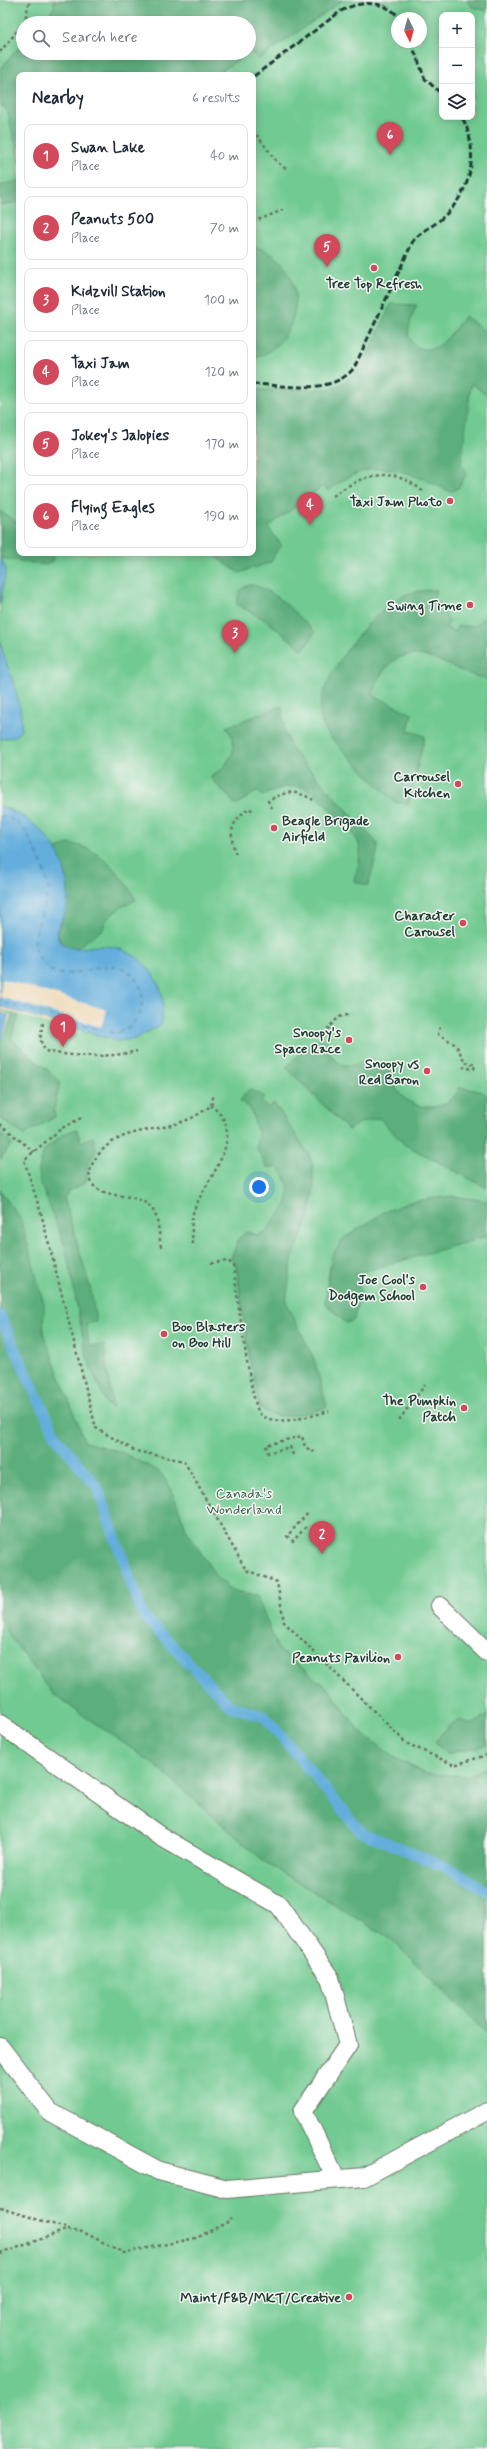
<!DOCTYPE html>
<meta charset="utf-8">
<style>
:root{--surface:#fff;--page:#f6f6f7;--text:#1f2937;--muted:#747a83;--line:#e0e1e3;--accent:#d1495b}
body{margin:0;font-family:Mynerve,sans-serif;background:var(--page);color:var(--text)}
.controls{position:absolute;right:12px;top:12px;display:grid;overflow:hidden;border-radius:8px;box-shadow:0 2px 10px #0003}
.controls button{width:36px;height:36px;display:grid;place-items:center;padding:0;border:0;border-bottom:1px solid var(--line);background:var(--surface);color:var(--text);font:20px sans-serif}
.compass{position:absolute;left:391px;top:12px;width:36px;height:36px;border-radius:50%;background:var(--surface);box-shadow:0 2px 10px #0003;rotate:175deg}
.you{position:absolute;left:259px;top:1187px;width:14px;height:14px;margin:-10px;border:3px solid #fff;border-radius:50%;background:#1a73e8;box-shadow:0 0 0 6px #1a73e833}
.badge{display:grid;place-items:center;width:26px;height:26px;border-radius:50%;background:var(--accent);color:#fff;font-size:13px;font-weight:700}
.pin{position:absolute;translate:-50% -33px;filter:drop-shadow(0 1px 2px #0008)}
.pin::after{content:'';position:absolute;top:21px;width:14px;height:12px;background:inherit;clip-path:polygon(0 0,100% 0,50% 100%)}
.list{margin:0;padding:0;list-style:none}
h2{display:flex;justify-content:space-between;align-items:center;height:52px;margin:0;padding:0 16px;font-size:17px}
h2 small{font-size:13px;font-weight:400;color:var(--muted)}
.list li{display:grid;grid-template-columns:26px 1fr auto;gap:12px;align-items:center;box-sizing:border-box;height:64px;margin:0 8px 8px;padding:0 8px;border:1px solid var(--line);border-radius:8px}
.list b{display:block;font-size:15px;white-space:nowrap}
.list p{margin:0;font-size:13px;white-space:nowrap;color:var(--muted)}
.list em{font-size:13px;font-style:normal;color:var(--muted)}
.icon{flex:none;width:22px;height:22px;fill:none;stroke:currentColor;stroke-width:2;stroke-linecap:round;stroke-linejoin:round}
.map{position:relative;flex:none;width:487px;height:2449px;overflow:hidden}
.search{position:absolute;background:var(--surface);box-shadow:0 2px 10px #0003;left:16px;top:16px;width:240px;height:44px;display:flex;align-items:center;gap:10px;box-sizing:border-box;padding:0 14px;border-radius:22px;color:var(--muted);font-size:15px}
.panel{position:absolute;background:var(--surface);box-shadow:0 2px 10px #0003;left:16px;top:72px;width:240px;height:484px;border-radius:8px}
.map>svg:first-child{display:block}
</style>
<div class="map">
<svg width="487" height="2449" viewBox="0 0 487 2449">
<rect width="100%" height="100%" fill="#f6f6f2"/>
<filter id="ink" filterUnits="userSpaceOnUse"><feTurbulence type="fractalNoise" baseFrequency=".025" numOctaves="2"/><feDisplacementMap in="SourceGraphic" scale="8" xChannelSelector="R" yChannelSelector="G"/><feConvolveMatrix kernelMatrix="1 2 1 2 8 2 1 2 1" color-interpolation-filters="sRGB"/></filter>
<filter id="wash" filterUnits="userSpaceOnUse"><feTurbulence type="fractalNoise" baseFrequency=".012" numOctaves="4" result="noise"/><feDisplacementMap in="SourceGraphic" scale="16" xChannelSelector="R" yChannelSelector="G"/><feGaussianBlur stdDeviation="0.9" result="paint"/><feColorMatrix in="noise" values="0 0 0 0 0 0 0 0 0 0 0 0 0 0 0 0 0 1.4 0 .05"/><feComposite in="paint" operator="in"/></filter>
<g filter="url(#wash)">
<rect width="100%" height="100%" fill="#f0dbba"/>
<path fill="#71ca91" stroke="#488462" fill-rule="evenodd" d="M0,0H487V2449H0ZM442,15H472V117H442ZM397,18H421V42H397ZM23,23H249V53H23ZM19,75H253V553H19Z"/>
<path fill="#5cae7b" stroke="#3e7658" d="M54,0H343L258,60L251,51L249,53V23H41L54,8Z
M466,0H487V11L472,7Z
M23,43V53H248L216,75H19V159L7,110L0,104V69Z
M19,181V202L0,205V185Z
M253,247C310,258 309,341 253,359Z
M391,304L417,305C414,312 410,320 409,328C406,346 424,354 438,346C448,340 457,325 465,316L487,333V395L471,383L461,465L467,473L459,487L453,491H449C400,468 374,455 328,491L324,485L268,527L282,546L275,553L271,562L239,573L214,555H204L253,553V390L327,389C364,382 376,334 391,304Z
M0,511L19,524V553H54L52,561L47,565L0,558Z
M248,585C270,584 299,617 315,632L303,650L267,621L236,604L240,590Z
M437,590L433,600L443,604L445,614L450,621L446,628L454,632L458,626H475L487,614V679C456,675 415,636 388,666C379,676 375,682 373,695L412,714L408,730L425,736L408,805L393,801L330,737C325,729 320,721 320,711C320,677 371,612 401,597C412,591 425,590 437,590Z
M282,706L285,732L292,750L377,843L378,849L368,886L354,881C357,869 363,855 358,842C355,834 345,826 339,819C310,788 304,776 262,796L259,790L236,805L210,777C228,767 243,747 226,727Z
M68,844C98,845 123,876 136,900L121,907L107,919L103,929L75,949L62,944L57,935L68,901L66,878L56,850Z
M0,1006L20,1011L11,1039L60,1081L54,1110L55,1117L24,1135L0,1118Z
M315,1038L327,1041C327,1061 348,1074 364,1059L383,1072L390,1071C394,1108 443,1122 460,1087L483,1092L487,1098V1188L404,1144L379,1118L360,1123L348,1130L286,1067Z
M249,1089L265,1097L261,1101L268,1108L274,1103L309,1154L313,1166L314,1187L310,1214L292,1260L286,1302L314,1359L327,1407C310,1413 274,1424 259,1407L253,1368H251L236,1265L231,1258L239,1238L246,1232L258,1235L266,1232L287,1203L289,1187L283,1173L277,1167H267L256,1147L258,1132L250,1108L240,1101Z
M76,1129L81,1142L93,1137L96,1151L88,1163L86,1182L69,1191L64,1198L91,1291L96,1322L86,1324L89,1346L104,1345L113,1408L107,1405L87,1358L66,1249L40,1182L39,1169L44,1151L63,1134Z
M0,1133L12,1144L0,1160Z
M0,1190L21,1220L44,1304L43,1333L85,1442L121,1452L160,1472L171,1488L187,1531L217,1578L234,1592L257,1596L278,1649L330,1690L358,1730L394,1757L426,1774L467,1776L487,1767V2034L391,1939L265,1862L155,1765L54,1695L6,1631L0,1615Z
M453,1196L487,1201V1236L356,1274L363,1300L357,1304L354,1320L346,1323L325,1303L331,1258L343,1239L384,1212L413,1201Z
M487,1715V1745L446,1754L435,1742L449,1725L461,1720L472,1725Z"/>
<path fill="#63aedc" stroke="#417688" d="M0,558L6,569L0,605Z
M0,640C6,670 24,699 21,731L13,737L0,739Z
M0,806C41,820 71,856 68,902C67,916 55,925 58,939C70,953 82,947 98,946C126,944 152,964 161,991C165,1002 161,1013 162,1024L135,1039L118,1041L0,1007Z
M0,1012L9,1015L2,1039H0Z"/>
<path fill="#f0dbba" d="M2,979L107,1010L101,1027L0,997Z
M0,1007L81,1031L80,1033L0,1009Z
M0,1010L11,1015L2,1041L9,1015L0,1012Z"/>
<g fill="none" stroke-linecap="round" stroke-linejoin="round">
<path stroke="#63aedc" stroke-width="11" d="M0,1316L56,1437L97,1487L143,1615L230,1706L265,1717L361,1832L452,1870L487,1891"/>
<path stroke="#335f66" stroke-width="1" stroke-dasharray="5 4" stroke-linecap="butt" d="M0,816C8,817 16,821 21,826C30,835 48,876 48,887C47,911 25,938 41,961C62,992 97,956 124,969C154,984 146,1030 112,1033L0,1002"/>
</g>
</g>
<g filter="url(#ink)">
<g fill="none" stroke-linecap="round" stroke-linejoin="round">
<g stroke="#687463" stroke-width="20">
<path id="service" d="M440,1606L487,1652
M0,1724L160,1836L279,1905L330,1978L348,2045L303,2111L336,2179
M0,2047L50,2112L159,2171L227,2189L364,2177L487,2111"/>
</g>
<path stroke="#687463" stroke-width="2.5" stroke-dasharray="3 3" stroke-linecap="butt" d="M24,23L30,0
M0,52L23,24
M253,130L277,162L286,169
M253,222L283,210
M333,496C364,473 391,465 424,492
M272,808L268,801C286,791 295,789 313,800
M236,854C228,833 231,820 250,808L252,811
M43,1023L40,1039L45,1051C73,1057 110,1058 137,1051
M440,1027L438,1034L456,1045L465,1062L475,1064L474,1069L463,1067
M330,1029L328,1028L339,1017L351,1014
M81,1118L62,1128L24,1160L41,1213L96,1428L135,1451L184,1461L246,1570L277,1582L284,1622L406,1743L454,1765L487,1755
M0,1124L34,1152
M193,1244C192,1233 190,1221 194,1210C205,1180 251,1134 211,1106
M161,1247C159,1236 159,1225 156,1216C144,1186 105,1205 90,1181C88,1171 92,1163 98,1155C120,1127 154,1133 184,1121C194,1118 203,1111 211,1106L214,1094
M211,1263L228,1261L233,1265C236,1285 251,1406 260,1414C277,1428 310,1416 329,1411
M399,1420L425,1385
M293,1455L290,1447L268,1453L266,1445L302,1436L305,1447L314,1452
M306,1527L293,1541L287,1536L309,1512
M0,2208L69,2229
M0,2254L66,2230L83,2232L124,2253L196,2238L230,2221L232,2217"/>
<use href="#service" stroke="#fff" stroke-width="18"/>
<path stroke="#1f3d34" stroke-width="3" stroke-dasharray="6 3" stroke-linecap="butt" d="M411,42L425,79L442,94
M254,76L341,11C361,0 384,0 400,18
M253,384C285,385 331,396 354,368L413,241C422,230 433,227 442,218C472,192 480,152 462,117"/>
</g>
</g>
<g fill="#d1495b" stroke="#f6f6f2" stroke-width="1.5">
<circle cx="374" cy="268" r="4"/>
<circle cx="450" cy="501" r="4"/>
<circle cx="470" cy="605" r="4"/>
<circle cx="458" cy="784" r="4"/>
<circle cx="274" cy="828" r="4"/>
<circle cx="463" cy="923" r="4"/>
<circle cx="349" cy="1040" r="4"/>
<circle cx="427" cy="1071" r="4"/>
<circle cx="423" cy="1287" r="4"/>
<circle cx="164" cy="1334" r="4"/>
<circle cx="464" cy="1408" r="4"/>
<circle cx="398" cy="1657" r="4"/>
<circle cx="349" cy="2297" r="4"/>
</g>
<g text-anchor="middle" stroke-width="3" stroke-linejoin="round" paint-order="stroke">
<g font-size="14" font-weight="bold" fill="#1f3d34" stroke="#f6f6f2" text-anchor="end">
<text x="374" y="288" text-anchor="middle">Tree Top Refresh</text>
<text x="442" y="506">Taxi Jam Photo</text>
<text x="462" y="610">Swing Time</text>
<text x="450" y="781">Carrousel<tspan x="450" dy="16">Kitchen</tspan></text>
<text x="282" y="825" text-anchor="start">Beagle Brigade<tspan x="282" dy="16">Airfield</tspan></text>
<text x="455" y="920">Character<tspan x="455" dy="16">Carousel</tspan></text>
<text x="341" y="1037">Snoopy's<tspan x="341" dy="16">Space Race</tspan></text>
<text x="419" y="1068">Snoopy vs<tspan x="419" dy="16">Red Baron</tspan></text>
<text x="415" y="1284">Joe Cool's<tspan x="415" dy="16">Dodgem School</tspan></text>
<text x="172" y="1331" text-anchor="start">Boo Blasters<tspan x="172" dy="16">on Boo Hill</tspan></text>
<text x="456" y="1405">The Pumpkin<tspan x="456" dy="16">Patch</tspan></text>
<text x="390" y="1662">Peanuts Pavilion</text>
<text x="341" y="2302">Maint/F&amp;B/MKT/Creative</text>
</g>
<g font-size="14" fill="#34604b" stroke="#f6f6f2">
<text x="244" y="1498">Canada's<tspan x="244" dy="16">Wonderland</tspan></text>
</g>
</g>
</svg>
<div class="controls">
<button>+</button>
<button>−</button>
<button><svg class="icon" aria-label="layers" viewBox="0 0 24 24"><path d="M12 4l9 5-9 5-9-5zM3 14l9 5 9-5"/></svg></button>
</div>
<svg class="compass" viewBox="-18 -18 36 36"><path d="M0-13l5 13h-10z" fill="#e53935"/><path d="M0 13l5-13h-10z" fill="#747a83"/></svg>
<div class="you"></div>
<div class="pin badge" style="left:63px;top:1047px">1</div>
<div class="pin badge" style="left:322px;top:1554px">2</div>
<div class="pin badge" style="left:235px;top:653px">3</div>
<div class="pin badge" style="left:310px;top:525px">4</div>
<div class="pin badge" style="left:327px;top:267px">5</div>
<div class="pin badge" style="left:390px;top:155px">6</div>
<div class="search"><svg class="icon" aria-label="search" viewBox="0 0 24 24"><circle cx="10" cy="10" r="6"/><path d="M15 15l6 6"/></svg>Search here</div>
<section class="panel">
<h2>Nearby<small>6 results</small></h2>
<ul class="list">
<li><span class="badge">1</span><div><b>Swan Lake</b><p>Place</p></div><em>40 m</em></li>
<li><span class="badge">2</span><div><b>Peanuts 500</b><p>Place</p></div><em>70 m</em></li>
<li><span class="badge">3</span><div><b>Kidzvill Station</b><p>Place</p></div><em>100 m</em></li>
<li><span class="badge">4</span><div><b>Taxi Jam</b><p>Place</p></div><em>120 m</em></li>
<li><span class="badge">5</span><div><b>Jokey's Jalopies</b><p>Place</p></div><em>170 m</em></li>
<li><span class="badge">6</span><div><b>Flying Eagles</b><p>Place</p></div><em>190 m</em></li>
</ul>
</section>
</div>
